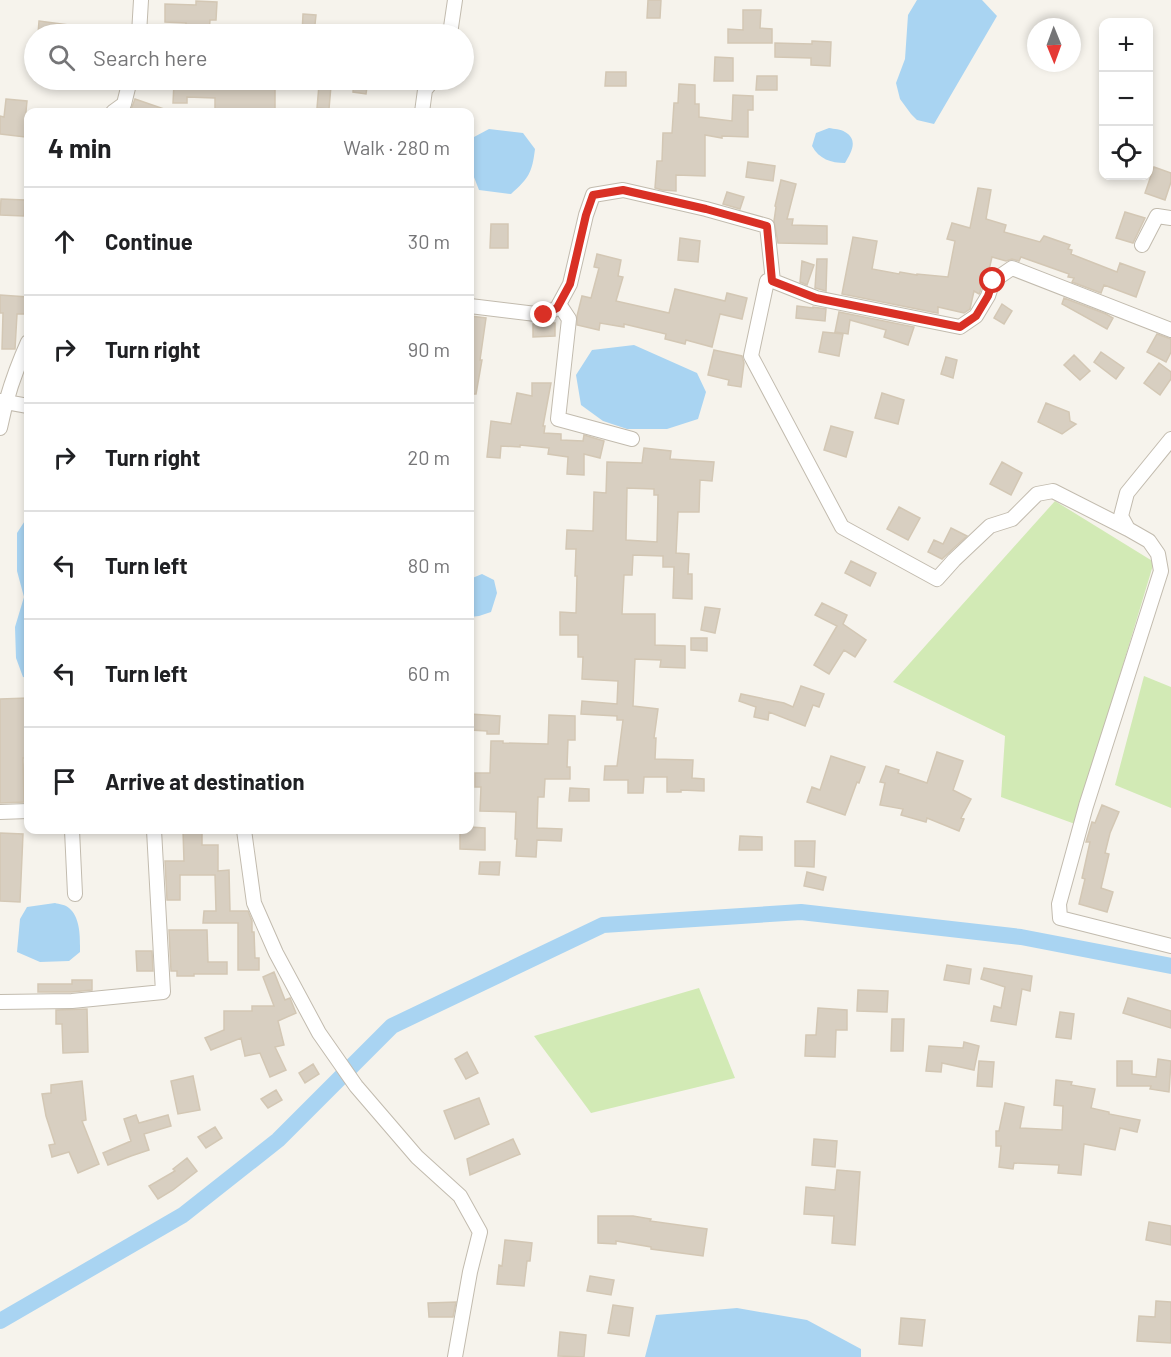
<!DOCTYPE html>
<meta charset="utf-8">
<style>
:root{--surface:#fff;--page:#f2f2f2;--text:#202124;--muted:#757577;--line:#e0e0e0}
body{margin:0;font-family:Barlow,sans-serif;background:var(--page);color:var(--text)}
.controls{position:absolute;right:18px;top:18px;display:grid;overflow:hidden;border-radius:12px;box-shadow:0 3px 9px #0003}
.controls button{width:54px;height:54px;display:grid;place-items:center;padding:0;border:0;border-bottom:2px solid var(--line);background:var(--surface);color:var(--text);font:30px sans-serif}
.compass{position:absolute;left:1027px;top:18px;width:54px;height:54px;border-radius:50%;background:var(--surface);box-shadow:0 3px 9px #0003;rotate:179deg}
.stop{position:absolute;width:18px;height:18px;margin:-14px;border:4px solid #d93025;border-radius:50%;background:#fff}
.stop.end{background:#d93025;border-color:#fff;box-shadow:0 2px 6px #0008}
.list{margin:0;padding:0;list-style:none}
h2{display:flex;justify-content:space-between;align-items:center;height:78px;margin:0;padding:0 24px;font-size:26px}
h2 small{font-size:20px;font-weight:400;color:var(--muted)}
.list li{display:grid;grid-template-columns:39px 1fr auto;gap:18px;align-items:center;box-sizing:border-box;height:108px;padding:0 24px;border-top:2px solid var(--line)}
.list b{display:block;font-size:22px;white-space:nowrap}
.list em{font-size:20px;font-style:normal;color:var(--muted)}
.icon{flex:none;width:33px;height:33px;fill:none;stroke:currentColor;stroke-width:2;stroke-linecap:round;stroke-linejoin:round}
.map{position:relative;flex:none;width:1171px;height:1357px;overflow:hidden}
.search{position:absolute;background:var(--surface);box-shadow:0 3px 9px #0003;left:24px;top:24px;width:450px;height:66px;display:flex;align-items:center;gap:15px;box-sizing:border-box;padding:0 21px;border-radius:33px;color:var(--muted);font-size:22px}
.panel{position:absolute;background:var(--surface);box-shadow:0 3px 9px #0003;left:24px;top:108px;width:450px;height:726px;border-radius:12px}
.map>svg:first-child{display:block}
</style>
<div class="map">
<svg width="1171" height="1357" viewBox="0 0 1171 1357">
<rect width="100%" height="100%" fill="#f6f3ec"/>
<path fill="#d2eab5" d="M1055,501L1154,562L1075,824L1001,797L1005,736L893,682Z
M1144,676L1171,687V808L1115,785Z
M699,988L735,1078L591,1113L534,1036Z"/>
<path fill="#a9d4f2" d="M917,0H982L997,16L934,124L917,120L911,114L900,99L896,83L905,59L908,15Z
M829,128C834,129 841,129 845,132C859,140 851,153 845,163C831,163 819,159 812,146L816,133Z
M489,129L523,133L535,149C532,173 529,178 511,194L479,190L470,167L474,137Z
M634,345L697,373L706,392L698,419L667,429H627L603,421L581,405L576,375L592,350Z
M28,516V678L23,677L16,658L15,627L24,597L17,571V533Z
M482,574L494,580L497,593L491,612L479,616L470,617V579Z
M55,903C59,904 66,905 69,908C81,918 80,939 80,952L69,961L40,962L17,952L20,919L27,907Z
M737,1308L807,1320L861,1349V1357H645L656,1315Z"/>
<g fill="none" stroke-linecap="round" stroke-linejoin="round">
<path stroke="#a9d4f2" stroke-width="16" d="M0,1321L183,1215L278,1140L392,1026L603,925L801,912L1021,937L1171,966"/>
</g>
<path fill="#d8cfc1" stroke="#d3c7b4" stroke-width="1.5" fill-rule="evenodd" d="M648,0H661L660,18H647Z
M196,1L217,2L216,20H210L209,34H186V23L165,22V4L196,5Z
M743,10H761L760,28L772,29V43H728V29L743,30Z
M303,14L316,15L314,34H302Z
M39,21L83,27L82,34H38Z
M812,41L831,42L830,66L811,65V58L775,57V43L812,44Z
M715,57L733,58V81H714Z
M606,72H626V86H605Z
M757,76H777V90H756Z
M196,80L254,82L255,80H275V112H215V98L187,97V103H173L174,83H196Z
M354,80H368L366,94L353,92Z
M679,84L695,85V104H699V117L732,121L733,95L753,96V110H748V137L722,136V138L705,135V176L676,175V191L662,190L655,188L657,161H662L663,133H672L674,103H678Z
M319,85L331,86L329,109L317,108Z
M6,99L27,101L25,122H27L25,137L0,134V116L4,117Z
M135,99L167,110V112H130Z
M748,162L775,166L773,181L746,177Z
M1154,167L1171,173V182L1165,200L1145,193Z
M781,180L796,184L787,219H793L792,225L827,226V244L778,243L774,221L776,207L775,206Z
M978,188L991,190L986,219L1006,225L1004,232L1040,242L1044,236L1070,245L1068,249L1072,250L1071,254L1117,272L1120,263L1145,272L1136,297L1104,285L1101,293L1072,282L1074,278L1068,277L1069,274L1021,257L1019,261L1012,259L1006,261L992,257L988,274L984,278L980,292L979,294L974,291L970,309L964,313L938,307V313L932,312L842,294L853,237L877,241L872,269L899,274L900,272L917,275V274L948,277L955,241L947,239L952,223L970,228Z
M727,192L744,197L740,209L723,204Z
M1,199L25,200L24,216L0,215Z
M1125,212L1145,218L1133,243L1116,238Z
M491,224H508V248H490Z
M680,238L700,241L698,262L678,260Z
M597,254L621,260L618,276L623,277L616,301L669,313L675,289L725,301L727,293L747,298L742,319L720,314L712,347L686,340L685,344L665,339L666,334L624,324V327L600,323L599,330L577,325V316L582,296L591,298L599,268L594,267Z
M817,259H827L826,291L815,288Z
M802,261L814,265L807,285L800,282Z
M0,295L28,297V314H17L15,349H2L3,313H0Z
M1064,298L1106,314L1113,318L1107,329L1062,304Z
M1002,304L1012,311L1004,324L994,318Z
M797,306L813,308V307L826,309L825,321L796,318Z
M839,312L914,327L908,345L884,337L886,330L850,320L848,334L835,332Z
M470,316L486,318L480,360H482L476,394H470Z
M547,323H555V336L533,337V324Z
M823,332L843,334L839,356L819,352Z
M1157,334L1171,339V352L1166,362L1147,352Z
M714,350L742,356L744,363L741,387L728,385L729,380L708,375Z
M1101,352L1124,368L1116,379L1094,362Z
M1074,355L1090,371L1080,380L1064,365Z
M946,357L957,360L953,378L941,374Z
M1159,363L1171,372V379L1160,395L1144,383Z
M532,383H551L543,426H545L544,433L561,434V440L583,441L584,435L604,441L600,458L584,454V475L567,474L568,457L548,454L549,448L520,445V447L501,446L500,458L487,457L491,421L511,424L517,393L532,396Z
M882,393L904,400L898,424L875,418Z
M1046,403L1069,412L1070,421L1076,424L1062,434L1038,422Z
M831,426L853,432L846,457L824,450Z
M644,448L671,451L670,459L714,462L712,481L700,480L699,512H678L676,553L689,554L688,574H692V599L673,598L674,567H663V556L633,555L632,575H624L622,614H655V645L685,646V668L660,667L661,660L635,659L633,706L658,709L654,738H656L655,759L693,760L692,778L704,779V791L681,790V792H667V777H644L643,793H628V780H604L605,766H617L623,720H617V716L581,714L582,701L617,704L618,681L582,679L583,657H578V635H560V612L576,613L577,576H575L576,549H566L567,530L593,531L594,492L606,493L607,462L642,463ZM627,488L654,489V495H658L657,542L626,540Z
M1002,462L1022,473L1011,495L990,484Z
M899,507L920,518L908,540L887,529Z
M951,528L967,536L942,559L928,552L934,540L943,544Z
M851,561L876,573L870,586L845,573Z
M822,603L847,615L843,624L866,640L855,657L844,650L829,674L814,665L837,626L815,615Z
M705,607L720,609L715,633L701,630Z
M691,638H707V651L691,650Z
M801,686L824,694L819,707L813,705L805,726L769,712L768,720L754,717L756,707L739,701L741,694L784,703L793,707Z
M28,698V758H23L24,802L0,803V699Z
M470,714L500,716L499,734H487V731L470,730Z
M549,715L575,716V740H568L567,767H570V779H545L544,797H538L537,828L562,829L561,841L537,840L536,857L516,856L517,839H515L516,812L480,811L481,787H475V773H490L491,741H503V743L548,744Z
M937,752L963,761L953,790L971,799L961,818L964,819L959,831L927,818L926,822L901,815L903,809L880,805L885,783L880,782L886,766L899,770L898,773L927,783Z
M831,756L865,767L859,783L857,782L845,815L807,802L812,787L820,790Z
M570,788L589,789V801H569Z
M1102,805L1119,812L1110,833L1105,853L1109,854L1101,888L1113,892L1107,912L1079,904L1085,879L1082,878L1090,842H1086L1092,822L1095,823Z
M470,827L485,828V850L460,849V830H470Z
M183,831H202V845H218V871L229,870L230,911H248L252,921V932H254L255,958H259V970H238V923H203L204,911H216L215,875H180V900H167L165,861H184Z
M0,833L23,834L20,902L0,901Z
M740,836L762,837V850H739Z
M795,841H815L814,867L795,866Z
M480,862H500L499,875L479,874Z
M807,872L826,877L823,890L804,886Z
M169,930H207L208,962H227V974H194V976H177V971H171Z
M136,951H152L153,971H137Z
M947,965L971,969L969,984L944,980Z
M984,968L1032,976L1030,991L1022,989L1016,1025L991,1021L994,1006L1001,1008L1005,987L981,979Z
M274,972L285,1000L290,998L296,1013L278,1021L284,1045L275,1047L286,1070L270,1077L260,1053L245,1056L241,1038L211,1050L205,1038L224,1030V1011H252V1006H274L263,977Z
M72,980H92V990L71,992H38V984H72Z
M858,990L888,991L887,1012L857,1011Z
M1128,998L1171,1011V1028L1123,1013Z
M818,1008L847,1010V1030H836L835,1057L805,1056L806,1035H816Z
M87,1009L88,1052L63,1053L62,1024H56V1010Z
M1060,1012L1074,1014L1071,1039L1056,1037Z
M892,1019H904L903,1051H891Z
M964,1042L979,1046L974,1070L942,1063L941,1072L926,1071L929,1046L963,1048Z
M467,1052L478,1073L466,1079L455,1059Z
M1158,1059L1171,1061L1169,1092L1150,1089L1151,1086H1117V1061H1132V1074L1156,1077Z
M979,1061L994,1062L992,1087L977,1086Z
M313,1064L319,1074L305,1083L299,1073Z
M193,1076L200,1110L178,1114L171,1081Z
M1056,1080L1072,1082L1071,1085L1095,1089L1091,1108L1109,1112V1114L1140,1120L1137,1132L1120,1128L1115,1150L1084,1144L1081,1175L1058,1173L1059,1165L1014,1163L1013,1169L999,1167L1001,1146H996V1131H999L1005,1103L1024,1107L1020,1128L1062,1130L1063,1106L1054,1105Z
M82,1081L86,1120L82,1121L99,1164L78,1173L69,1152L52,1157L49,1145L55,1144L46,1116L42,1094L51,1093V1085Z
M276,1090L282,1100L268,1108L261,1099Z
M479,1098L489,1124L455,1139L444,1111Z
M136,1115L139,1123L168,1115L171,1126L144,1134L149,1150L131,1156L108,1165L103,1153L131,1141L124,1119Z
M215,1127L222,1138L206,1148L198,1137Z
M513,1139L520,1154L470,1175L467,1159Z
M814,1139L837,1141L835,1167L812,1165Z
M187,1158L197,1171L173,1190L158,1199L149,1186L175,1171L173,1169Z
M837,1170L860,1172L855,1245L832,1243L834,1216L804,1214L806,1187L835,1190Z
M598,1216H633L651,1219L650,1221L707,1229L703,1256L651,1249V1247L616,1241V1244L598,1243Z
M1149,1222L1171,1226V1245L1146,1240Z
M505,1240L532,1243L530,1261H527L524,1286L497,1284L499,1265L502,1266Z
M590,1276L614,1280L611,1295L587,1291Z
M1156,1301L1171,1302V1343L1137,1341L1139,1316L1155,1317Z
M456,1302L453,1317H429L428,1303Z
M613,1305L633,1308L629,1336L608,1333Z
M901,1318L925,1320L922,1346L899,1344Z
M560,1332L586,1335L584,1357L558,1356Z"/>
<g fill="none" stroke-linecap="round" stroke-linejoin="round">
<g stroke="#c2bbae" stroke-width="16">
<path id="street" d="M139,34L141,0
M450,34L455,0
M113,112L124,104L130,80
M422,112L425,90L433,80
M1142,245L1157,216L1171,218
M767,281L751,356L842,527L937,579L954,560L990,526L1012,519L1037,494L1053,491L1128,529
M559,304L569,319L558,419L632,439
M470,306L544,315L557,308L570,284L586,215L593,195L623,190L706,209L767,226L773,281L816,298L960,327L976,316L988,296L993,281L1012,268L1171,330
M0,401L28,406
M0,428C6,397 15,371 28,342
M1171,439L1127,493L1121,516L1128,529L1149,541L1158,554L1161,571L1086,806L1059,904L1060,918L1171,946
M0,812L28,811
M72,830L75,894
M244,830L254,903L276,953L319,1033L356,1086L417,1157L460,1196L480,1232L470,1272L455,1357
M0,1002L72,1001L163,992L154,830"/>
</g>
<use href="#street" stroke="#fff" stroke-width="14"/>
</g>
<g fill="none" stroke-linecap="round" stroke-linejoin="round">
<path stroke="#d93025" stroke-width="8" d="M544,315L557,308L570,284L586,215L593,195L623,190L706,209L767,226L772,281L816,298L960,327L976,316L988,296L993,281"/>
</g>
</svg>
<div class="controls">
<button>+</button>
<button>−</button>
<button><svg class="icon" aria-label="locate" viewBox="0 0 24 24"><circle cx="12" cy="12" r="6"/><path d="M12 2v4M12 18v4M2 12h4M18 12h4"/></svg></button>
</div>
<svg class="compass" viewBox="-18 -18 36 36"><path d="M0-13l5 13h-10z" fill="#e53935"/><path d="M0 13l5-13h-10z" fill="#757577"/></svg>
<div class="stop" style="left:993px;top:281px"></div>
<div class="stop end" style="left:544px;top:315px"></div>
<div class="search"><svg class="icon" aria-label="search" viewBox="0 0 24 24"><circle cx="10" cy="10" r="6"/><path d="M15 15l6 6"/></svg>Search here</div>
<section class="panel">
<h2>4 min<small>Walk · 280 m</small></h2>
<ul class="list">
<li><svg class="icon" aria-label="ahead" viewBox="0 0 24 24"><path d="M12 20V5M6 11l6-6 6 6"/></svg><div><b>Continue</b></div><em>30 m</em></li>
<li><svg class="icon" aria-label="right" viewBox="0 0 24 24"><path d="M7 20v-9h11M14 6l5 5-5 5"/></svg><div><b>Turn right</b></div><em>90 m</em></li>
<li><svg class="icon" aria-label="right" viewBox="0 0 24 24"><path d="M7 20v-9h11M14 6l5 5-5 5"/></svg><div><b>Turn right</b></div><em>20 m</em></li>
<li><svg class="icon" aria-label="left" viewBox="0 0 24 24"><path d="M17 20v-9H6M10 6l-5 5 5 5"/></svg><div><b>Turn left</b></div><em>80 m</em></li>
<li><svg class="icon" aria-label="left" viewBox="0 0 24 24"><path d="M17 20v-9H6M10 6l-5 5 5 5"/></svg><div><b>Turn left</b></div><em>60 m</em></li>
<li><svg class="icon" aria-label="arrive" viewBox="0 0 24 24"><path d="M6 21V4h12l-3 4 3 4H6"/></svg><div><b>Arrive at destination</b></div></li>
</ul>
</section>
</div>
